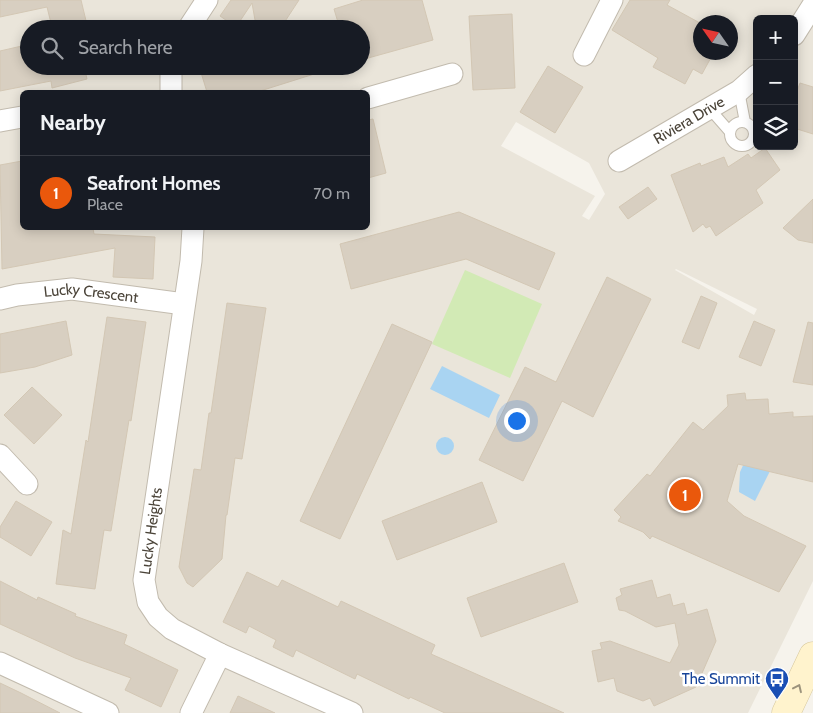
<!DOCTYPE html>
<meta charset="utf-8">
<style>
:root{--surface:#171b24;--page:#20242c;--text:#f1f3f6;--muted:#9ea1a6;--line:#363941;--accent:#ea580c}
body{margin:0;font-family:Cabin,sans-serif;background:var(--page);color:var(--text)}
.controls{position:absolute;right:15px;top:15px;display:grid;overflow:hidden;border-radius:8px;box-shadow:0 2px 12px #0003}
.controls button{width:45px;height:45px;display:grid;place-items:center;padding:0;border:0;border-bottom:1px solid var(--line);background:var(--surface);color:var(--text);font:25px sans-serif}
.compass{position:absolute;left:693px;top:15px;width:45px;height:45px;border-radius:50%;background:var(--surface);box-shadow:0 2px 12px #0003;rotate:304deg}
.you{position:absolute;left:516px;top:420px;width:18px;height:18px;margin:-12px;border:4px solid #fff;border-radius:50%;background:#1a73e8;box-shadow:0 0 0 8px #1a73e833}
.badge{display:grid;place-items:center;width:32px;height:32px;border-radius:50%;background:var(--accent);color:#fff;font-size:16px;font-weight:700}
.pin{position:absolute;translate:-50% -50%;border:2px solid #fff;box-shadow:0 1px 5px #0006}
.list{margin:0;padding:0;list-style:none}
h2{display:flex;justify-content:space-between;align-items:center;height:65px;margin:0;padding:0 20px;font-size:21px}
h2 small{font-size:16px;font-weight:400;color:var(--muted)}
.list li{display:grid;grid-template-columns:32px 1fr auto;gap:15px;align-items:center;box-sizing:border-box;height:75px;padding:0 20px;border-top:1px solid var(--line)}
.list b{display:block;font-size:19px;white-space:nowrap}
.list p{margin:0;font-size:16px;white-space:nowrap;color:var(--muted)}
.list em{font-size:16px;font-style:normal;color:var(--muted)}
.icon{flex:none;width:28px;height:28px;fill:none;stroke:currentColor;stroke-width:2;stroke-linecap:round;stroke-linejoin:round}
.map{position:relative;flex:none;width:813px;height:713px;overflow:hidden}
.search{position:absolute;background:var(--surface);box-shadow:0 2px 12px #0003;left:20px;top:20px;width:350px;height:55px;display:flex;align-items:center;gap:12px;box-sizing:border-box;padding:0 18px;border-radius:28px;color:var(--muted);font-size:19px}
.panel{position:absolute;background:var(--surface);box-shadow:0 2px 12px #0003;left:20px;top:90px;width:350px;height:140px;border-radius:8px}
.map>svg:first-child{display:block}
</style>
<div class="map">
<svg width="813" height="713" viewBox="0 0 813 713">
<rect width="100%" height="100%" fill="#f6f3ec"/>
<path fill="#eae5da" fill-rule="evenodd" d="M0,0H813V581L748,713H0ZM757,19H794V146H757ZM700,22H730V52H700ZM29,29H361V66H29ZM22,92H368V228H22ZM516,122L589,163L605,194L589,220L582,216L595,196L501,146ZM676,269L757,309L754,315L675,270Z"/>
<path fill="#d2eab5" d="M465,270L542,304L510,378L432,344Z"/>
<path fill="#a9d4f2" d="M442,366L500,395L489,418L430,389Z
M436 446a9 9 0 1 1 18 0a9 9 0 1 1-18 0Z
M746,459L770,471L755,501L739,492L740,472Z"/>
<path fill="#d8cfc1" stroke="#d3c7b4" d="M0,0H81L88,29H64L63,24L52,27L47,7L0,17Z
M231,0H299L280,29H268L255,20L252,3L236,27L220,16Z
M363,0H422L433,40L361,60V29H340L334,9Z
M630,0H670L667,5L700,23V52H714L702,74L693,69L685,84L653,67L658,58L612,30Z
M512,14L515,88L473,90L469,16Z
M26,45L29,66H84L87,79L52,88L51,81L0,91V51Z
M199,66H329L330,69L257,92H207Z
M548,66L583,87L555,133L520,112Z
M800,83L813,87V134L794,128V91H797Z
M373,119L386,173L368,178V120Z
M765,148L780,170L756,190L763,203L716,236L710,226L706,228L703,224L693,232L671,175L700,163L701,166L724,157L728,167L748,154L751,158Z
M22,161V228H93L94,234L155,237L153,279L113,277L115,248L2,269L0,165Z
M648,187L657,199L628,219L619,207Z
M813,199V243L798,240L783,228Z
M459,212L555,253L539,290L466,259L351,289L340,244Z
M607,277L651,299L593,417L562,401L523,481L479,460L525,367L556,382Z
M701,296L717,303L699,349L682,342Z
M227,303L266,308L242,459L235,458L227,515H226L222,559L193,587L187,583L179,567L194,469L201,470L209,413H211Z
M107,317L146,322L131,421L129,420L111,531L104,530L95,589L56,584L63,530L71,534L86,440L88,442Z
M66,321L72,355L35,367L0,373V334Z
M754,321L775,330L761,366L739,357Z
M808,322L813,323V385L793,382Z
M392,324L432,342L340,539L300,521Z
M32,387L62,415L34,444L4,415Z
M745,393L746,400L768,399L769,414L793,412V417L813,416V482L738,464L727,501L744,516L806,546L779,592L652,536L650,539L643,532L618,521L621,517L614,510L647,474L650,476L693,422L703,430L728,406L727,395Z
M482,482L497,522L397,560L382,521Z
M16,501L52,522L31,556L0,537V527Z
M564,563L578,602L481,637L467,598Z
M247,572L278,587L282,580L338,607L341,601L435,645L431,654L564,713H445L410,697L409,699L357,674L355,679L296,650L293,657L273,647L276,640L249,626L246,633L223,622Z
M652,580L657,598L670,594L673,606L684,603L687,615L707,609L716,641L696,687L654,706L650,698L643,701L617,691L614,678L598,682L592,651L602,649L600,643L610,641L670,663L679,645L675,623L656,627L625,611L619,610L616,598L622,595L620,589Z
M0,581L37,600L38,597L76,614L75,616L127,635L124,644L178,670L161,707L125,690L131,678L75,658L0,624Z
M0,683L21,693L60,713H0Z
M238,696L275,713H230Z"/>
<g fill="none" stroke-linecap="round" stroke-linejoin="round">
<g stroke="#c2bbae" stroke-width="12">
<path id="lane" d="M739,91L745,122
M709,108L730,132
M730 134a12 12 0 1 1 24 0a12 12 0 1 1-24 0Z"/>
</g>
<g stroke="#c2bbae" stroke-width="23">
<g id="street">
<path d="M188,29L207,0"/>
<path d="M794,35L813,5"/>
<path d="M584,55L612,0"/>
<path d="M171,66V92"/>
<path d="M368,98L452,74"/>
<path d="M0,121L22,117"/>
<path id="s1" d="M619,161L739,91L757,75"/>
<path d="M193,228L191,261L144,580L148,602L158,617L172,629L220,654L352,713"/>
<path id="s2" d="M0,299L17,295L72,289L184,304"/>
<path d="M0,455L27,484"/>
<path d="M0,663L108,713"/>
<path d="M191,713L220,654"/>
</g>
</g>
<g stroke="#d6c79b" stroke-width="29">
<path id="secondary" d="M786,713L813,656"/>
</g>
<use href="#lane" stroke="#fff" stroke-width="10"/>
<use href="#street" stroke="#fff" stroke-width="21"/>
<use href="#secondary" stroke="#fff3cd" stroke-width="28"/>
</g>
<defs><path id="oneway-chevron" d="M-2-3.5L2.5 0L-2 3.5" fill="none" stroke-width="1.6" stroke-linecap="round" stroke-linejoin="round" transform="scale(1.25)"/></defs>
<use stroke="#9c937c" href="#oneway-chevron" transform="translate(798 688) rotate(-65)"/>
<defs>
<g id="bus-pin" transform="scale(1.25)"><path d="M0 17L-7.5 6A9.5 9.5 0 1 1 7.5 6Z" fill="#1a4fb4" stroke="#fff"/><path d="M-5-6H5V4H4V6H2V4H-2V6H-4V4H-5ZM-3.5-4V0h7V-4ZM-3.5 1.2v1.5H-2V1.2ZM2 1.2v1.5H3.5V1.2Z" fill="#fff"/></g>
</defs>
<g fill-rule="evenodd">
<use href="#bus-pin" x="777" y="679"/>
</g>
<g text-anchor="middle" stroke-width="5" stroke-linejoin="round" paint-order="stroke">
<g font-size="15" fill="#4b4439" stroke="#fff">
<text dy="5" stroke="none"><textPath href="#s1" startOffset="81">Riviera Drive</textPath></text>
<text dy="5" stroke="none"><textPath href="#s2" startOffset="92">Lucky Crescent</textPath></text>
<text transform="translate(151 531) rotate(-82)" y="5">Lucky Heights</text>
</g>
<g font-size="15" fill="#164399" stroke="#fff" text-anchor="end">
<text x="760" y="684">The Summit</text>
</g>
</g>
</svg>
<div class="controls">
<button>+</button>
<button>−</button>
<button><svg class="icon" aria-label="layers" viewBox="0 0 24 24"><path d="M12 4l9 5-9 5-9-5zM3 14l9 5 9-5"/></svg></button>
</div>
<svg class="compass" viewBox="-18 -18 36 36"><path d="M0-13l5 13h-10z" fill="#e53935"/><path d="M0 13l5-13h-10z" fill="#9ea1a6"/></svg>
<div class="you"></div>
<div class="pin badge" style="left:685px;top:495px">1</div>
<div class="search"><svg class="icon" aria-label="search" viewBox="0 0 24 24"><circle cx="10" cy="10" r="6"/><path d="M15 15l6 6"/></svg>Search here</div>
<section class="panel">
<h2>Nearby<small></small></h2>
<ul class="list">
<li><span class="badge">1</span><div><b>Seafront Homes</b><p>Place</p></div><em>70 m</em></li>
</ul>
</section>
</div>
